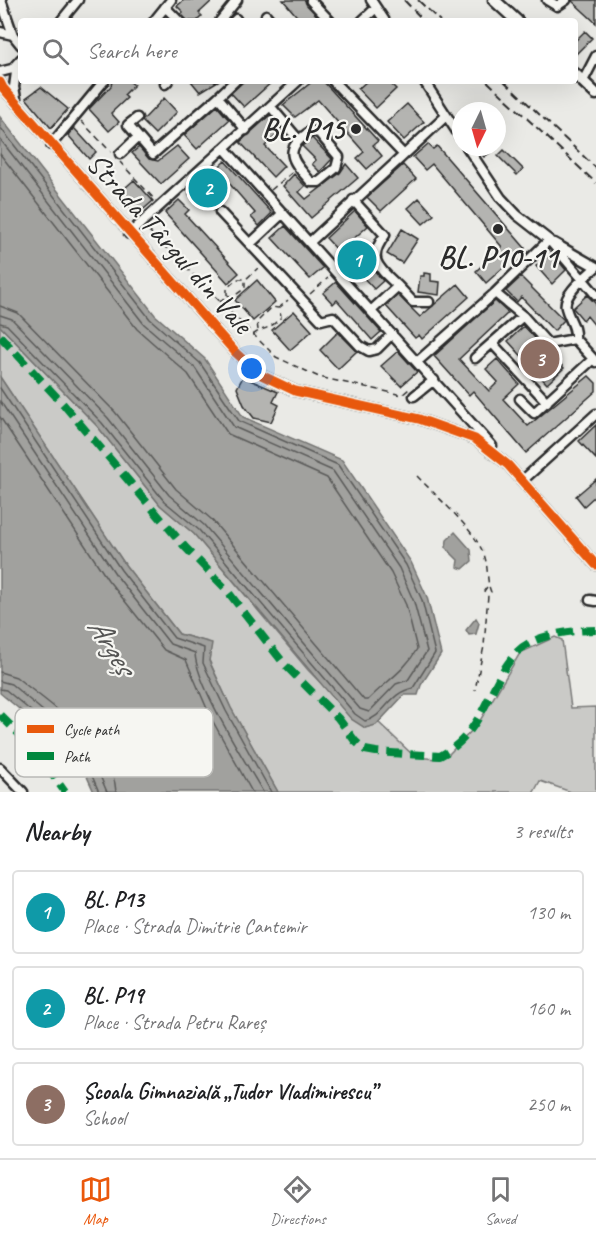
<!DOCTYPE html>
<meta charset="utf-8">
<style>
:root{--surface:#fff;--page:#f6f6f6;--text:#202124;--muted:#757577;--line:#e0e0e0;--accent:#ea580c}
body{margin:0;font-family:Caveat,sans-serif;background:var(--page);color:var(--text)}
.compass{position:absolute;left:452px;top:102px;width:54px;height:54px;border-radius:50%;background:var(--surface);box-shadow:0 6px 24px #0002;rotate:185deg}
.you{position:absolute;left:252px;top:369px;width:21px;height:21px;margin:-15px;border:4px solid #fff;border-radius:50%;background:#1a73e8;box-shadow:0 0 0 9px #1a73e833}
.badge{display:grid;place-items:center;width:39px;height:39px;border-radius:50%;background:var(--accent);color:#fff;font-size:20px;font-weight:700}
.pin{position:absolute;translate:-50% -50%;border:3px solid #fff;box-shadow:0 2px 6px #0006}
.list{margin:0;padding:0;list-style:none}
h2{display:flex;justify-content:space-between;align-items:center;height:78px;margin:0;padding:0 24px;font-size:26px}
h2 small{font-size:20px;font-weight:400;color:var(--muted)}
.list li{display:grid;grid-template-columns:39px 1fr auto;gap:18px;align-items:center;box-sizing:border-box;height:84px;margin:0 12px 12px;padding:0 12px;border:2px solid var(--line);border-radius:6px}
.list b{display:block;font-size:22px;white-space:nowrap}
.list p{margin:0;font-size:20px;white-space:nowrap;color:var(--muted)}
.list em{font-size:20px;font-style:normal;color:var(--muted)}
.icon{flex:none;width:33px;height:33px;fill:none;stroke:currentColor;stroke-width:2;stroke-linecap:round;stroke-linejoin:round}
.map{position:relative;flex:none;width:596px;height:792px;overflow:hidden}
.search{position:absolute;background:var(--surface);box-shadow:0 6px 24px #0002;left:18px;right:18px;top:18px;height:66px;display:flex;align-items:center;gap:15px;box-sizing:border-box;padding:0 21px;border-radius:6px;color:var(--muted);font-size:22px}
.sheet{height:366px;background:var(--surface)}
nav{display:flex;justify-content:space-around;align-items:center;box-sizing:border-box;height:84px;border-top:2px solid var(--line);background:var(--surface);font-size:16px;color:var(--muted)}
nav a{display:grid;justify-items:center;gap:3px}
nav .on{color:var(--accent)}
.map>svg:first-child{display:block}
</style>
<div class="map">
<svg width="596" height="792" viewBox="0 0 596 792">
<rect width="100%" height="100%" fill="#eaeae6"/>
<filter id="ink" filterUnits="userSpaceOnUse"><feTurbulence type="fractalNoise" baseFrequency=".0167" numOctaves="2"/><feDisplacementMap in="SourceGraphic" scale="12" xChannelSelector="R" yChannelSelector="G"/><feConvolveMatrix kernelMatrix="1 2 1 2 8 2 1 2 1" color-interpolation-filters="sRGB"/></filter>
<g filter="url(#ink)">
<path fill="#cacac7" stroke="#7a7a79" stroke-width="1.5" d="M0,326L98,427L160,505L194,534L308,670L365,728L378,722L415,757L437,759L448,755L478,724L520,653L555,637L562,640L571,708L596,707V792H571L540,781L534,792H278L231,708L209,660L211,643L179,634L126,566L0,377Z"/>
<path fill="#a1a19e" stroke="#727270" stroke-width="1.5" d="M0,117L155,315L205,359L243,417L342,460L411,562L427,597L441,654L421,685L418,695H404L376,725L365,728L351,719L194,534L160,505L98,427L0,326Z
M0,377L126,566L179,634L212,643L209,661L231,708L278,792H94L79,759L0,693Z
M455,532L471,550L472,561L463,569L457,567L458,560L446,548L447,540Z
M476,618L479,623L476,634L469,635L466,630Z"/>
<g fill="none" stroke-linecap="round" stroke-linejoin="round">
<path stroke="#5a5a59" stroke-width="1.5" d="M0,127L150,319L200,363L239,421L338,465L406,565L422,600L435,653L413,688C388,693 385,717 365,721L355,714L199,530L164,501L102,423L7,325L0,323
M0,139L144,324L195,368L234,427L333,471L399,568L414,602L427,651L408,680L396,684L369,712L360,709L204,525L169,495L108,418L12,319L0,315
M0,154L137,329L188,374L228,434L327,478L391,573L406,605L417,649C405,671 385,682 368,700H364L211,519L176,489L115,412L18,313L0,306
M0,388L121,570L174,638L204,648L203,663L226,711L271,792
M0,401L116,575L170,644L195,653C196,685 245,761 263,792
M0,417L108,580L164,650L186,660L211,718L252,792
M0,672L16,677C49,704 114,745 116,792
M0,681L11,684L89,750L107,792
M0,689L6,690L83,755L99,792"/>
</g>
<path fill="#b4b4b1" stroke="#2b2b2b" stroke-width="1.5" d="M184,0H213L199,13L202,16L197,21H188L181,14L183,12L177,6Z
M283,0H305L318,17L315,19L316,21H301Z
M572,0H596V23L572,1Z
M585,31L592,38L575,55V41Z
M112,81H129L134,85L124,95L127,98L111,113L119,122L109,131L89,109L111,86Z
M191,81H218L200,92Z
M244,81H273L244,107L231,93Z
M313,81H323L378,141L373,145L382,156L367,169L357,158L364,152L318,100L295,117L283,105Z
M367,81H388L396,89L376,108L358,89Z
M41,87L68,109L51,128L26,98Z
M164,98L177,112L155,134L142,121Z
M407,104L424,122L404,140L387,122Z
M217,106L229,120L197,149L184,135Z
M270,115L282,130L265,146L284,166L273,177L240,142Z
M74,128L96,152L89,159L68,135Z
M312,138L332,159L320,172L312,164L316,160L302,146Z
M428,144L433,149L437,146L525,248L486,283L476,271L502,247L432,164L425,170L413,157Z
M177,146L189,159L161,184L132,153L139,147L149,159L158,161Z
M476,147H498L484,157Z
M504,150L523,169L517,175L498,156Z
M225,161L272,213L259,226L251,217L255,213L228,182L200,206L189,194Z
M346,164L358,178L311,218L283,186L294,174L305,186L299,192L306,199L340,173Z
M403,165L416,179L381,211L367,197Z
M134,180L153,201L137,215L118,194Z
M419,198L434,215L423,224L408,208Z
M179,200L189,210L185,214L239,273L228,283L165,213Z
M355,211L368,226L351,241L383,281L374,289L326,238Z
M285,226L323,268L310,279L272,238Z
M402,229L418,239L402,263L387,254Z
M552,253L566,270L552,284L536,266Z
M424,273L431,274V281L440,282L439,295L418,292L420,276H424Z
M521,277L564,320L554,331L521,297L517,302L506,291Z
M257,280L275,302L253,321L235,300Z
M336,282L381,332L372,340L337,300L333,304L323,293Z
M458,284L469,297L422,339L419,335L415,338L386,306L398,295L420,317Z
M587,295L596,304V327L587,316L583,320L573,308Z
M495,301L508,313L459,359L489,391L498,382L486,369L497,359L519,384L503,399L528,426L589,376L596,383V391L526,453L473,391L469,395L434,356Z
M294,311L312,331L290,350L272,330Z
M524,326L564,368L547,384L508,341Z
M338,332L357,351L338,369L320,350Z
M398,351L417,372L401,386L381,366Z
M243,377L278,392L273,402L279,405L271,422L254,418L244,405L237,388Z
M596,425V459L579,441Z
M596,479V495L584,506L576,496Z"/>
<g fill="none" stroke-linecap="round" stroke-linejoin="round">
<g stroke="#2b2b2b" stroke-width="13">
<path id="minor" d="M1,0L13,35
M371,0L385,21
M547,0L557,6L566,0
M311,1L330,21
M165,7L179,21
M266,15L271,21
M61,21L78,0
M154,21L171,0
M220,21L237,0
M234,21L236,19
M362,21L376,8
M0,32L13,35L21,45
M0,72L12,69L21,59
M333,81L403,154
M424,81L461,138
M583,81L596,56
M0,82L3,88L236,353L259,374L295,391L419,419L475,439L508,465L596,565
M165,84L168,81
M218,97L235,81
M17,104L14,87L17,65
M271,107L298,139
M137,118L128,125L153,154L218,97L246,130
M311,131L319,133L339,157L336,168L319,182H311C292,160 281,150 311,131Z
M51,145L104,81
M467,147L501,198L517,215L549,240L596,295
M225,149L492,446
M120,154L138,137
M353,200L385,235C366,260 379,268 398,286
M220,212L321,320L333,317L360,346L369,351L377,349L392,334
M129,234L298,81
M310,242L446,116
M554,243L596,267
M250,244L283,213
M495,293L523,316L548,344L575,339L596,362
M372,310L398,286L413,302H429
M575,339C576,325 569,320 566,308C562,294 587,276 596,267
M492,343L547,402
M475,358L523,316
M417,362L495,293L549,240
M414,396L434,380
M520,399L534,413L593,359
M522,481L596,414
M590,600L596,601
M0,768L23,792"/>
</g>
<g stroke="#2b2b2b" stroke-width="15">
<path id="major" d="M494,0L517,21
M575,74L596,94"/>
</g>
<path stroke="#2b2b2b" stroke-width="1.5" stroke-dasharray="6 4.5" stroke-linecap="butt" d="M81,121L111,152
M120,162L156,201
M271,190L293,172
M148,230L276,357L319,377L402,395L409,389
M310,294L328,278
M227,295V288L237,279H244
M220,302L227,295L233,297L245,288V280L258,268
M258,330L257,322L272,307L278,308
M253,335C262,327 269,331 281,317L279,308L288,300
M417,476C437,497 471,526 483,552C489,565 486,581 491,592L488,595L484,646L475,690
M487,587L484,591L487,594"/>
<use href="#minor" stroke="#f6f6f2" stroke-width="8"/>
<use href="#major" stroke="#f6f6f2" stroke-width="10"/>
<path stroke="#2b2b2b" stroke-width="2" stroke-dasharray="9 4.5" stroke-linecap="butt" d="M404,0L424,21
M418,0L440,21
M487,81L596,183
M504,81L596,168"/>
<path stroke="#00873e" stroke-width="8" stroke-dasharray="15 8" stroke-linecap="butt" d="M0,336L64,405L185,547L225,588L285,665L338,718L355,741L365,750L376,752L440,756C485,733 487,684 517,652C533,635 573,630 596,630
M0,715L33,748L65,792"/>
<g stroke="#f6f6f2" stroke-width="13">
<path id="cycleway" d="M0,82L3,88L236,353L259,374L295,391L419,419L475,439L508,465L596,565"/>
</g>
<use href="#cycleway" stroke="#e8590c" stroke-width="9"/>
</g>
</g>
<g fill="#2b2b2b" stroke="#f6f6f2" stroke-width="2">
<circle cx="356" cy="129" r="6"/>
<circle cx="498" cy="229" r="6"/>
</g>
<g text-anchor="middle" stroke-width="4.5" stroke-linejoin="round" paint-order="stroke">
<g font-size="30" font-weight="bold" fill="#2b2b2b" stroke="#f6f6f2" text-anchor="end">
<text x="344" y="139">BL. P15</text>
<text x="498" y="267" text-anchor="middle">BL. P10-11</text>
</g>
<g font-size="30" fill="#2b2b2b" stroke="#f6f6f2">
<text transform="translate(170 243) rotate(48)" y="10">Strada Târgul din Vale</text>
</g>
<g font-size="32" font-style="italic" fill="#545453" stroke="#f6f6f2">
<text transform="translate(112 645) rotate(58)" y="11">Argeș</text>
</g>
</g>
<rect x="15" y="708" width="198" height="69" rx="9" fill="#f6f6f2" stroke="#b9b9b6" stroke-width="1.5"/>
<rect x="27" y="725" width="27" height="8" fill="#e8590c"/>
<rect x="27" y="752" width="27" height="8" fill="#00873e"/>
<g font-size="16" fill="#2b2b2b">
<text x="64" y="735">Cycle path</text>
<text x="64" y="762">Path</text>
</g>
</svg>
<svg class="compass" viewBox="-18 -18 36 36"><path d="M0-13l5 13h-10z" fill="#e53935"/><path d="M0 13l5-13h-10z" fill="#757577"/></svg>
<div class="you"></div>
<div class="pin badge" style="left:357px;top:260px;background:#0f9aa8">1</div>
<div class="pin badge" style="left:208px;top:188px;background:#0f9aa8">2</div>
<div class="pin badge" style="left:540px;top:359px;background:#8d6e63">3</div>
<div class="search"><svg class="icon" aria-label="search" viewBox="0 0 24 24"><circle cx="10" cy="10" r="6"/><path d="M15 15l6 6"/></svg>Search here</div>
</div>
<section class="sheet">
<h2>Nearby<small>3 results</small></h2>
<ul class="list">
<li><span class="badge" style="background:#0f9aa8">1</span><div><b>BL. P13</b><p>Place · Strada Dimitrie Cantemir</p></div><em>130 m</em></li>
<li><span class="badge" style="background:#0f9aa8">2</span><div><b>BL. P19</b><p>Place · Strada Petru Rareș</p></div><em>160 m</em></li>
<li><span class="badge" style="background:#8d6e63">3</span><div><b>Școala Gimnazială „Tudor Vladimirescu”</b><p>School</p></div><em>250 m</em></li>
</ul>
</section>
<nav>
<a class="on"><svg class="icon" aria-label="map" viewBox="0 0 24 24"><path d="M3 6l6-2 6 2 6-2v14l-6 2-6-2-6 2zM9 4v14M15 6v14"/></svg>Map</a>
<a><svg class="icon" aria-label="directions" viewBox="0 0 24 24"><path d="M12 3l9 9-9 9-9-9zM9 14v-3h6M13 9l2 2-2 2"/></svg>Directions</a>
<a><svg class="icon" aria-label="saved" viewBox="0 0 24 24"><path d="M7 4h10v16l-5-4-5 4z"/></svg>Saved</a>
</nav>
